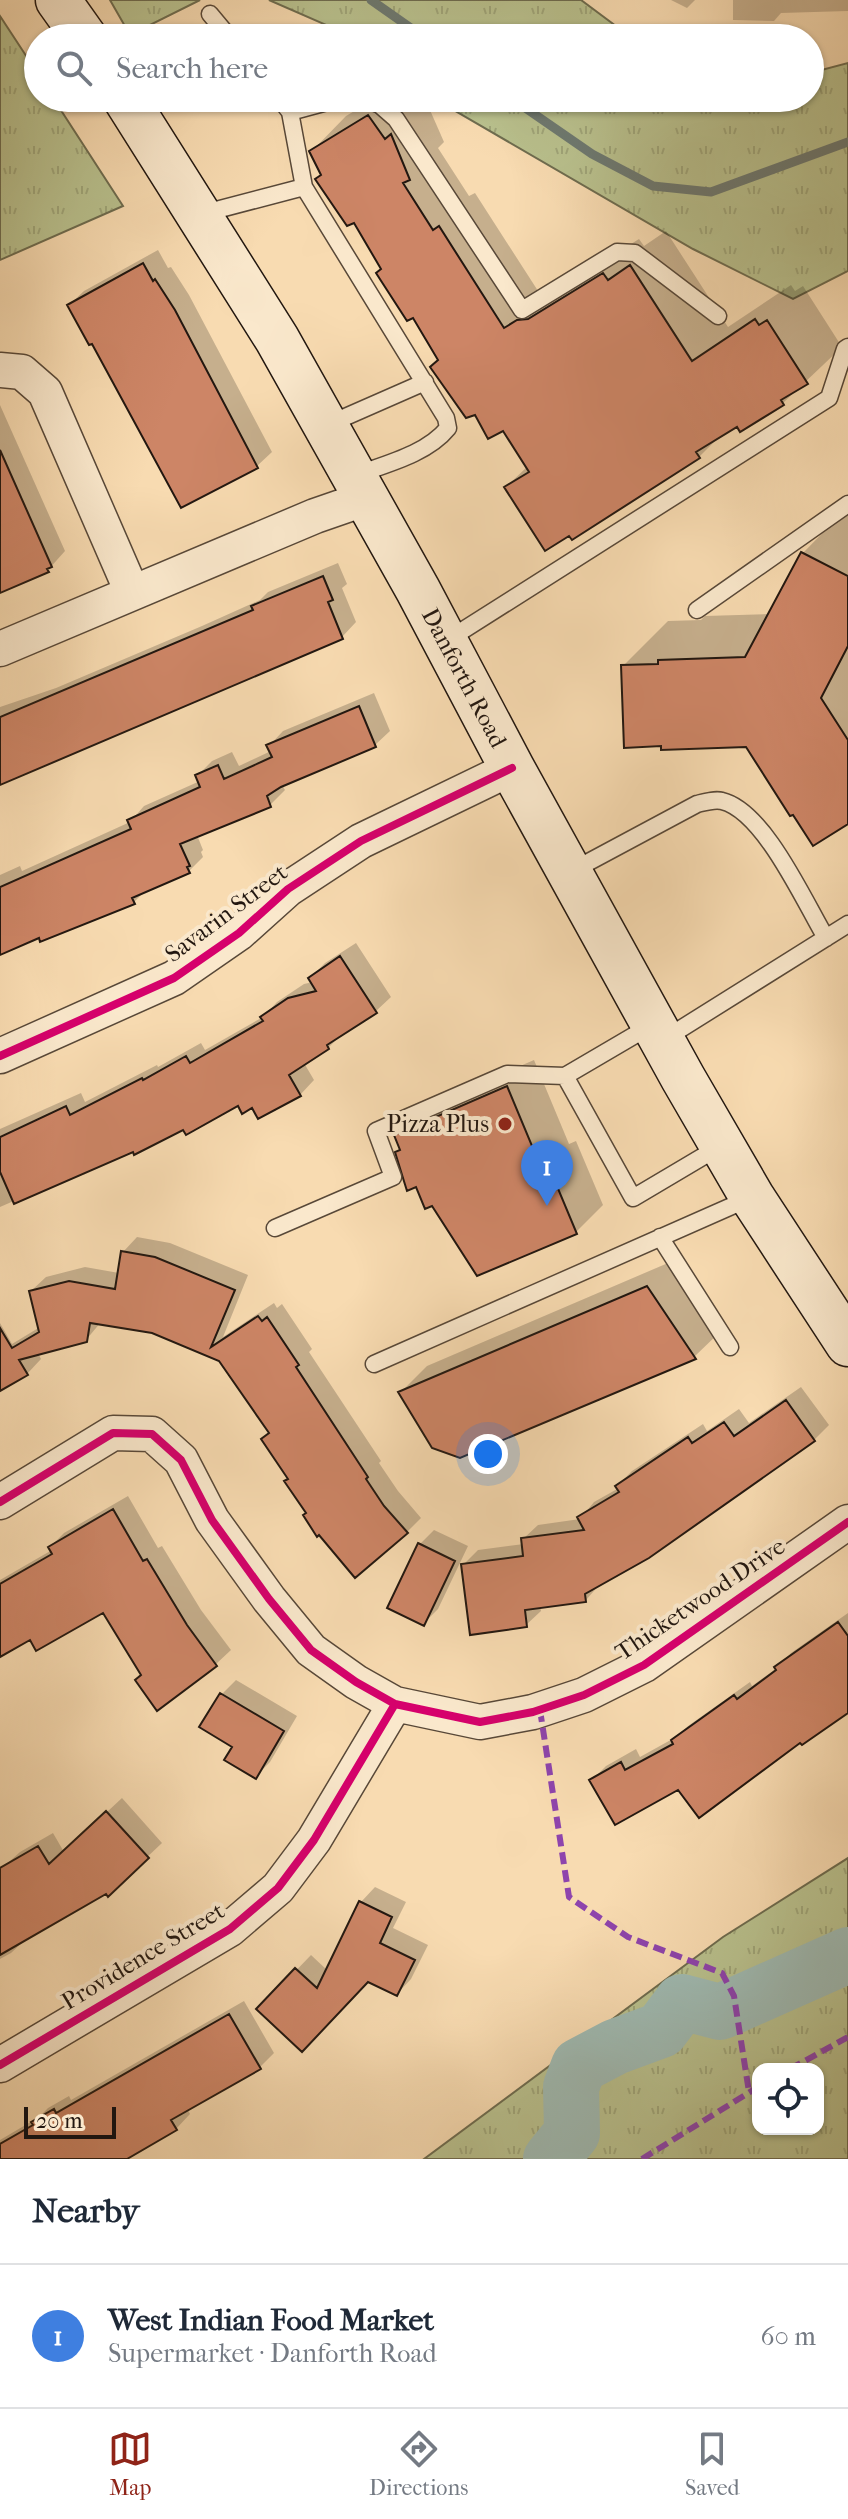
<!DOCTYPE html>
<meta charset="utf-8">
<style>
:root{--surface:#fff;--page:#f6f6f7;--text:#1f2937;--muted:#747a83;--line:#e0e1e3;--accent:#8f2418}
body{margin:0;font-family:"IM FELL French Canon",serif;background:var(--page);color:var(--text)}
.controls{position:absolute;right:24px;bottom:24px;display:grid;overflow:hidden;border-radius:16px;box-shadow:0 2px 6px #0004}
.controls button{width:72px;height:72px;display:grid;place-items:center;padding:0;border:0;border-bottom:2px solid var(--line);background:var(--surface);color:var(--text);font:40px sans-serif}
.scale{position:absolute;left:24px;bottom:20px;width:92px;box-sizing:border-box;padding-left:8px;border:4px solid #221710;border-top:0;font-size:22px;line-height:28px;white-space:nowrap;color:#221710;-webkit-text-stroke:6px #fae8cc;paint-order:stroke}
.you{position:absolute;left:488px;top:1454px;width:28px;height:28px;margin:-20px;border:6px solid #fff;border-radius:50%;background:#1a73e8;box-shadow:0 0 0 12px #1a73e833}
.badge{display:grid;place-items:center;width:52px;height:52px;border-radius:50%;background:var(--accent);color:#fff;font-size:26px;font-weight:700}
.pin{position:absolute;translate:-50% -66px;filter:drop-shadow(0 2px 4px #0008)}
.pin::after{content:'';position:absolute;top:42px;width:28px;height:24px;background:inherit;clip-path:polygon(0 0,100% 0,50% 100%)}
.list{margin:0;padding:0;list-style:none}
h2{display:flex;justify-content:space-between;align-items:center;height:104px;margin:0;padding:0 32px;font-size:34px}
h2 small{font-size:26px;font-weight:400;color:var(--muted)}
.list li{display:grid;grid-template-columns:52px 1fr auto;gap:24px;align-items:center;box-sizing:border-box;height:144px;padding:0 32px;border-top:2px solid var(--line)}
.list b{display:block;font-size:30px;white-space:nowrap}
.list p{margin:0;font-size:26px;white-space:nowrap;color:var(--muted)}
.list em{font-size:26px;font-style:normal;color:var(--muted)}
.icon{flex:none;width:44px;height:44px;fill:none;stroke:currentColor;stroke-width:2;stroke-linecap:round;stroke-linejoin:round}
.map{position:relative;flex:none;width:848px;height:2159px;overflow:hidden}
.search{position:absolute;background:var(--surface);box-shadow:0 2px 6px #0004;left:24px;right:24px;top:24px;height:88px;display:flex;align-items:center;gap:20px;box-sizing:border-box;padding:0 28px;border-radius:44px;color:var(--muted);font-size:30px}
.sheet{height:248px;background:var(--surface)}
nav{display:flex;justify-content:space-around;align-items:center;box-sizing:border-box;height:112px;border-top:2px solid var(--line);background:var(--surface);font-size:22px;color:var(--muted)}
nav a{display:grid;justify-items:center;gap:4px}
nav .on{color:var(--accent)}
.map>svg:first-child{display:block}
</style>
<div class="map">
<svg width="848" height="2159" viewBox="0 0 848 2159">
<defs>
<pattern id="park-tufts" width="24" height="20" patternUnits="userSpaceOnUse" patternTransform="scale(2)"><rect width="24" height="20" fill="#b9c18e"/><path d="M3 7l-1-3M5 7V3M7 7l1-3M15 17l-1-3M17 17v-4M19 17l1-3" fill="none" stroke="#9fa579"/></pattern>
</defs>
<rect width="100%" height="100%" fill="#f8dbb1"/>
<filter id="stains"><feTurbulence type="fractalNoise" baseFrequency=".0025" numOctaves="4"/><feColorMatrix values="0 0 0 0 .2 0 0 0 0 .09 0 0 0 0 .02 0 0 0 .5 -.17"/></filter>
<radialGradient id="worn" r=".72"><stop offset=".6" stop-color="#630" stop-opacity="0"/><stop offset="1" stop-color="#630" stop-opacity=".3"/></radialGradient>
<path fill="url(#park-tufts)" stroke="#6e6c4f" stroke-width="2" fill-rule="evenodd" d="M110,0H200L130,35Z
M269,0H581L632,38H345L331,27Z
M0,16L38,74V98H53L123,206L0,260Z
M848,63V271L793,299L693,249L433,98H810V73Z
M848,1858V2159H424L723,1937ZM758,2069H818V2129H758Z"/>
<path fill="#0003" d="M671,0H695L687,8Z
M733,0H848V11L781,13L774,21L733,20Z
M376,98H416L421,105L426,101L444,142L438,148L469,196L475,193L540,294L565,285L639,239L644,246L666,231L728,327L791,285L795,291L803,286L842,347L783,403L741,429L737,424L722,434L699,457L506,487L528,466L503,428L440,360L311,152L346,116Z
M158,250L168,268L171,267L189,295L272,452L257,466L182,506L114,380L69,305L84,291Z
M0,405L65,551L48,570L0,591Z
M847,508H848V821L747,745L623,666L668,621L701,620L705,616L770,614L803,553Z
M338,563L347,584L342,588L356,622L342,637L0,783V707L56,688L202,626L260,600L268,592Z
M374,693L390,731L375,745L282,785L285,790L270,805L197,835L203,850L201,852L203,857L188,872L145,891L134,902L0,952V875L20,866L22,871L130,822L144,806L200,781L197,776L212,761L232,752L239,766L271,751L269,746L283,731Z
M356,943L391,997L376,1011L344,1032L328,1048L304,1063L314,1080L300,1095L253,1105L238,1103L0,1207V1129L81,1093L85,1102L157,1065L158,1067L201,1043L205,1050L263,1017L277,1002L304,984L313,982L310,978L325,963Z
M534,1060L569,1144L576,1141L603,1205L576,1232L402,1148L397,1136L424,1108Z
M137,1237L170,1243L248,1275L223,1337L274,1303L277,1308L282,1304L312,1349L309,1352L381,1461L379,1463L398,1491L421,1518L407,1532L308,1513L270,1432L221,1359L153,1331L101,1322L86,1340L38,1353L41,1359L27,1374L0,1389V1323L12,1344L40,1327L31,1291L46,1277L85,1267L119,1273L123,1252Z
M675,1260L721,1331L694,1357L400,1393L427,1366Z
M801,1387L829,1425L814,1440L648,1557L600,1584L586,1600L540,1606L541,1611L526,1625L463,1565L478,1550L524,1544L523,1539L538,1525L580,1519L594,1502L619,1488L617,1486L632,1471L703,1424L707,1431L739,1409L749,1423Z
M128,1496L158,1548L162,1546L201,1610L231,1650L216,1664L158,1708L143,1675L104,1610L31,1637L0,1655V1580L52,1550L50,1547L64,1533Z
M434,1530L468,1546L438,1609L424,1623L419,1545Z
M848,1613V1711L801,1740L678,1787L592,1780L606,1766L636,1749L640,1757L676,1737L688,1726L750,1682L752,1686L777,1668L791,1653Z
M236,1680L297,1716L270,1762L256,1776L235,1747L222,1694Z
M122,1798L162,1843L108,1894L106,1892L26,1939L11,1953L0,1959V1870L20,1852L53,1833L64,1852Z
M375,1887L406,1902L393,1928L428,1945L411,1979L397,1994L368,1980L259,2009L311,1955L327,1970L361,1902Z
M244,2001L274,2053L260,2067L187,2108L190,2114L176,2129L123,2159H0V2140L39,2117L48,2108L69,2096L71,2100Z"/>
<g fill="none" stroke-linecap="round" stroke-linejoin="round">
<path stroke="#6d7971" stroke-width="9" d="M371,0L425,38
M511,98L592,154L653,186L711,192L848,142"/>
<path stroke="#9fbab2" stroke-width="56" d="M551,2159L572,2133L571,2087L579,2066L615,2047L661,2030L682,2002L720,2012L848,1955"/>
</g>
<path fill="#cd8566" stroke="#221710" stroke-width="2" d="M368,115L385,139L391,134L410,180L403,183L433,230L439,226L504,328L517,320L528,319L603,273L608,280L630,265L692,361L755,319L759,325L767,320L808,384L781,400L784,405L740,432L737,427L696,452L700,458L572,540L569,536L545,551L504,487L529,472L503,431L488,439L475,415L466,418L430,367L438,360L413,318L407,321L376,273L381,269L354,223L347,226L315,179L321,175L309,151Z
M143,263L153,281L155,279L175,310L258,468L181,508L92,344L89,345L67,305Z
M0,450L52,567L47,569L49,572L0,593Z
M801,552L848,576V646L821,698L848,740V824L813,846L793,815L790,816L746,747L661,750V746L624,748L621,665L658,664V660L745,657Z
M323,576L333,600L328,602L343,639L0,785V717L253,610L251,606Z
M359,706L376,747L281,787L267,796L271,807L180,844L190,866L187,867L190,873L132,898L135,904L40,942L39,938L0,955V887L131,829L127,820L200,787L195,775L218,765L224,779L272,757L266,745Z
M340,956L377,1013L327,1045L329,1049L289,1075L301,1096L258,1119L252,1108L242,1114L238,1106L186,1135L183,1130L134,1155L133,1152L14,1204L0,1172V1137L66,1106L70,1115L142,1078L143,1080L186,1056L190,1063L263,1021L260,1017L288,998L316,991L308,978Z
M507,1086L542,1170L549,1167L577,1234L477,1276L432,1206L425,1209L416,1187L407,1191L395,1152L400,1150L394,1135Z
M121,1251L155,1257L235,1290L211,1347L258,1316L262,1321L267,1317L299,1365L296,1367L368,1477L366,1479L384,1506L408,1533L355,1578L319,1535L317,1537L303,1515L306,1513L284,1481L288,1479L261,1439L269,1433L219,1361L152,1333L90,1323L87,1342L19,1360L28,1375L0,1391V1328L12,1348L39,1332L29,1291L69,1281L115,1289Z
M647,1286L696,1359L460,1458L432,1448L398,1392Z
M786,1400L815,1441L649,1558L585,1594L586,1602L525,1610L527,1627L470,1635L461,1564L523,1556L521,1538L584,1530L577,1517L619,1492L615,1486L688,1437L692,1443L724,1422L734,1436Z
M113,1509L143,1561L147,1559L187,1625L217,1666L157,1711L135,1680L141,1675L103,1613L36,1651L30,1640L0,1657V1584L52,1554L48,1547Z
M418,1543L455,1561L424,1626L387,1608Z
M838,1622L848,1636V1713L802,1745L800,1743L699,1818L678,1790L615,1825L589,1780L621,1762L625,1770L673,1744L671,1740L734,1695L737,1699L776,1670L774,1667Z
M220,1693L284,1731L256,1779L224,1760L232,1747L199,1727Z
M106,1811L149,1858L108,1897L106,1894L0,1955V1868L38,1846L49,1864Z
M359,1901L392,1917L380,1943L415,1960L397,1996L368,1982L302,2052L256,2009L295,1968L317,1988Z
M229,2014L261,2069L171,2120L177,2130L127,2159H0V2144L33,2125L31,2122L54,2109L56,2113Z"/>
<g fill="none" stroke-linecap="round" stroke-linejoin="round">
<g stroke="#584838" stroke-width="19">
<path id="service" d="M210,14L230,38
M279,98L290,112L304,187
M364,98L380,105L396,119L522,310L617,252L635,253L718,316
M290,112L342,98
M201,214L304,187L446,418L448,428C427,454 386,464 356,475
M327,425L425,382
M697,610L848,504
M446,641L829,398L845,349L848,347
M570,872L697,804C705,802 715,799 722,801C764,811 804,901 826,938
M652,1025L565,1076L633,1198L719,1147
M663,1040L848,924
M275,1228L393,1177L376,1131L507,1074L565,1076
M660,1237L730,1347
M374,1364L750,1198"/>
</g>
<g stroke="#584838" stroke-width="37">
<path id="minor" d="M0,370L22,372L45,392L132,592
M0,649L315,516L367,498
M0,1056L174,978L239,933L288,889L361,841L512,768
M0,1502L113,1433L152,1434L181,1460L212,1520L269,1599L311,1650L356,1682L395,1704L480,1722L533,1712L584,1695L644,1665L848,1522
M0,2065L230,1929L278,1888L314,1840L395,1704"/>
</g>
<g stroke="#221710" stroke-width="47">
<g id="secondary">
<path d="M58,0L85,38"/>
<path id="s1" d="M125,98L277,339L418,590L512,768L683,1078L752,1197L848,1344"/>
</g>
</g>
<use href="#service" stroke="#fae8cc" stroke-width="16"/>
<use href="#minor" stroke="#fae8cc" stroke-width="34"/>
<use href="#secondary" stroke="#fae8cc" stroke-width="44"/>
<path stroke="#8e44ad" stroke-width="6" stroke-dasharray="12 6" stroke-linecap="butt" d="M540,1710L569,1897L628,1937L722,1973L734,1996L749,2092
M790,2069L848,2037
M642,2159L758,2087"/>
<g stroke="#fae8cc" stroke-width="13">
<path id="cycleway" d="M0,1056L174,978L239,933L288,889L361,841L512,768
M0,1502L113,1433L152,1434L181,1460L212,1520L269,1599L311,1650L356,1682L395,1704L480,1722L533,1712L584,1695L644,1665L848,1522
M0,2065L230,1929L278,1888L314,1840L395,1704"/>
</g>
<use href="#cycleway" stroke="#d6006c" stroke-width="8"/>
</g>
<circle fill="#8f2418" stroke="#fae8cc" stroke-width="3" cx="505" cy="1124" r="8"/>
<g text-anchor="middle" stroke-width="8" stroke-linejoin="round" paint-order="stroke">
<g font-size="24" fill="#221710" stroke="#fae8cc">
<text dy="8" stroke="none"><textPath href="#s1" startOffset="672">Danforth Road</textPath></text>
<text transform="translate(226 913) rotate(-37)" y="8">Savarin Street</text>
<text transform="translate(700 1599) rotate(-34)" y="8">Thicketwood Drive</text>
<text transform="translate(143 1956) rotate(-31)" y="8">Providence Street</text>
</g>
<g font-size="24" fill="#221710" stroke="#fae8cc" text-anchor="end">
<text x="489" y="1132">Pizza Plus</text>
</g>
</g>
<rect width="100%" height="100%" filter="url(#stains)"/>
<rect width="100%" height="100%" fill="url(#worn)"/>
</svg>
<div class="controls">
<button><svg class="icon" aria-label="locate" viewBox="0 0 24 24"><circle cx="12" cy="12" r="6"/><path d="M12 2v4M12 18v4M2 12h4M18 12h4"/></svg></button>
</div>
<div class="scale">20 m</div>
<div class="you"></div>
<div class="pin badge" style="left:547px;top:1206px;background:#3f7fe0">1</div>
<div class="search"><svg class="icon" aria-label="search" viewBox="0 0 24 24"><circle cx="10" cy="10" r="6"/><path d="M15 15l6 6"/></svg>Search here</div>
</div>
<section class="sheet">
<h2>Nearby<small></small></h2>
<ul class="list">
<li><span class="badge" style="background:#3f7fe0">1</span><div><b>West Indian Food Market</b><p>Supermarket · Danforth Road</p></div><em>60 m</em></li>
</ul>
</section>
<nav>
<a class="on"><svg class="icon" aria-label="map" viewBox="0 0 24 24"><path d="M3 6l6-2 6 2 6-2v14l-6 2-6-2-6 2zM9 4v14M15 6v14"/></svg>Map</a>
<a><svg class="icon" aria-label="directions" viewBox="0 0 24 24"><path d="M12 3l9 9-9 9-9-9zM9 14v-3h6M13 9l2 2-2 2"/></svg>Directions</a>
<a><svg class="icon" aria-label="saved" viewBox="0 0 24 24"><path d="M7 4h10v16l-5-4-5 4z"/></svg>Saved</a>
</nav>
